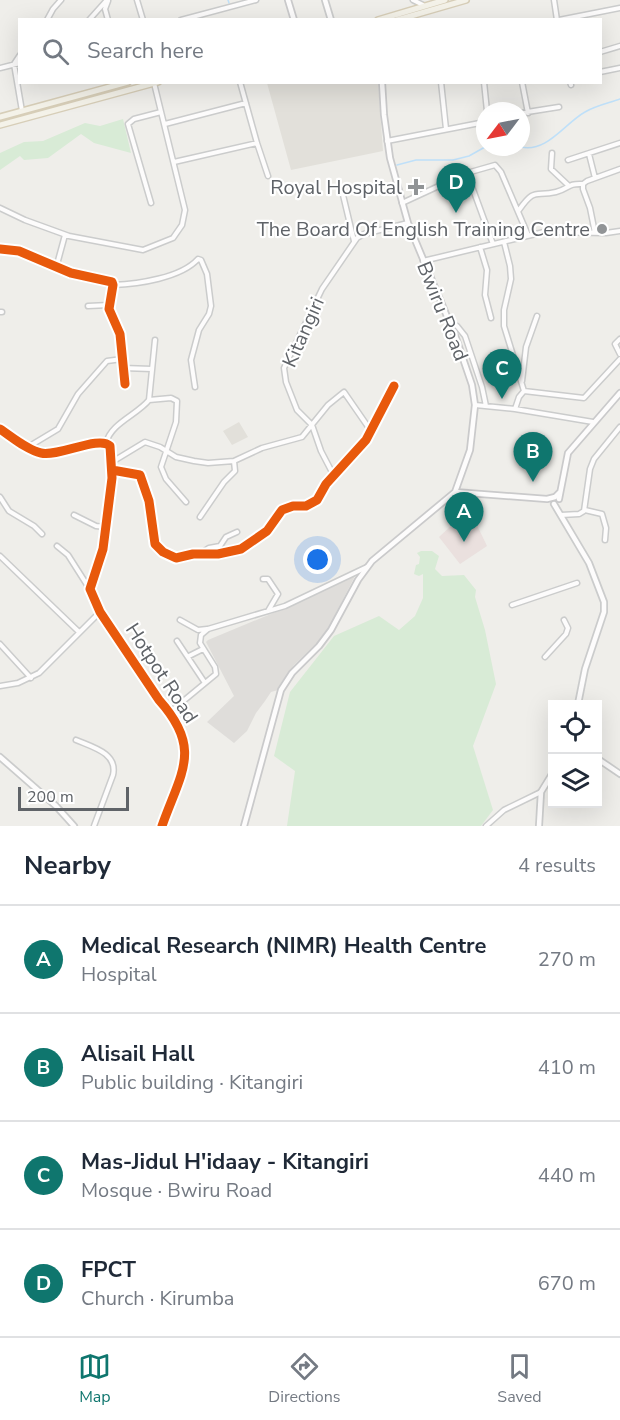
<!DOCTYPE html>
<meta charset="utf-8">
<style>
:root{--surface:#fff;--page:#f6f6f7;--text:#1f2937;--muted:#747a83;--line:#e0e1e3;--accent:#0f766e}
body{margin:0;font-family:"Nunito Sans",sans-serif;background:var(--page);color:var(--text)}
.controls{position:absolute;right:18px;bottom:18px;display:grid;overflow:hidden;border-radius:0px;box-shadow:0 6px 24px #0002}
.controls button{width:54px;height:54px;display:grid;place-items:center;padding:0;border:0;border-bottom:2px solid var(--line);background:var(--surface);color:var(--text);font:30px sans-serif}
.compass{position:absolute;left:476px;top:102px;width:54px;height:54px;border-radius:50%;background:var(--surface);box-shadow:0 6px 24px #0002;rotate:238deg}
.scale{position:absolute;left:18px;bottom:15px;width:111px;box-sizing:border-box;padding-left:6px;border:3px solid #5f6368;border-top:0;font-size:16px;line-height:21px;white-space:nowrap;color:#5f6368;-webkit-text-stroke:4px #fff;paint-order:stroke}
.you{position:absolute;left:318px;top:560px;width:21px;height:21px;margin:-15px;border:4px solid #fff;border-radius:50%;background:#1a73e8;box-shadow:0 0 0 9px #1a73e833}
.badge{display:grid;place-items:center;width:39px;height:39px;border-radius:50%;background:var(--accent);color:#fff;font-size:20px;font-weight:700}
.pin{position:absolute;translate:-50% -50px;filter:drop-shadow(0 2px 3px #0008)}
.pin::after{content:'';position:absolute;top:32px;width:21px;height:18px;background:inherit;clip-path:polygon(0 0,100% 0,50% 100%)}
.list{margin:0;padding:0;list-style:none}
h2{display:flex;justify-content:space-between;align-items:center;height:78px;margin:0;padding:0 24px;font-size:26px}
h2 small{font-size:20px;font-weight:400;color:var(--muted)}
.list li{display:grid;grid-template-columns:39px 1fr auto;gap:18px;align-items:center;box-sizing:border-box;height:108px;padding:0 24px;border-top:2px solid var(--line)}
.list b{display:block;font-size:22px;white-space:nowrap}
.list p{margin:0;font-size:20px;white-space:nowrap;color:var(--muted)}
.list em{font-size:20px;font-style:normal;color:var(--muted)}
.icon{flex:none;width:33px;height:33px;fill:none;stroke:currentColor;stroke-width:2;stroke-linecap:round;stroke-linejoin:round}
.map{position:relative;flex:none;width:620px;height:826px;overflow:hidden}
.search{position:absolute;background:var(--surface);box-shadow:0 6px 24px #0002;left:18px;right:18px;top:18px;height:66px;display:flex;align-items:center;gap:15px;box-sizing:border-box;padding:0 21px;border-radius:0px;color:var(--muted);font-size:22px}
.sheet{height:510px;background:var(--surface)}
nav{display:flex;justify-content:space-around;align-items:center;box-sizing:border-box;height:84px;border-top:2px solid var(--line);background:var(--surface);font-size:16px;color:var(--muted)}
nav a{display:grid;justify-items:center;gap:3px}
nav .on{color:var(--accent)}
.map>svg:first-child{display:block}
</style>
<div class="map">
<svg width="620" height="826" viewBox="0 0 620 826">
<rect width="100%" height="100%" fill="#efeeea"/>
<path fill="#dfddda" d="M355,576L336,613L335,619L321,639L294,665L281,683L278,690L271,692L265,701L256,713L247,731L234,743L207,722L234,696L206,642L208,640L302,601Z"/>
<path fill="#e2e0da" d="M267,83H378L383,151L291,170Z
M239,422L248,437L232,445L223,431Z"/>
<path fill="#eae0de" d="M463,515L470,524L475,521L487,546L460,564L439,537Z"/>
<path fill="#d8ebd6" d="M123,119L131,153L94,143L81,134L48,158L24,160L20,156L0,170V153L24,142L43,141L85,123L100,126Z
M421,551H432L439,556L435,569L442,576L464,575L476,590L475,597L485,630L496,684L473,746L493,810L481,826H287L295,771L274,756L290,692L334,636L379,616L399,630L415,616L423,598V574L419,576L414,574L416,565L419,564L420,557L417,553Z"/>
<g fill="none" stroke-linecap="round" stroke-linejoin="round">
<path stroke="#bfe0f9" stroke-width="1.5" d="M228,0L229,3
M521,147C547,153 565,123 585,112C595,106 609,103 620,99
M397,165L416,160H453L469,156L485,147"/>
<g stroke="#cbcccc" stroke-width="7">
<path id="minor" d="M137,0L143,20
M413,0L423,5
M554,0L557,20
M108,1L105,9L108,20
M47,20L53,9L61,0
M89,20L107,0
M181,20L256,0
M559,20L620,8
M600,52L620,46
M20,55L14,64L22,111
M0,68L20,63
M600,72L620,68
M240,82L257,143L268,176
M441,82L446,129
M484,82L487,111
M522,82L528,113
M570,82L571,85
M521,113L559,107
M165,124L246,103
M387,141L485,122
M552,153L551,169L568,185
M589,154L595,178
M568,160L620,143
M174,162L257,143
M467,173L493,244
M343,195L354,241
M151,203L128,124L134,119L161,112
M402,203L467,173L495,165L501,172L528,235
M0,208L25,220L69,236L143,250L173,238L182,225L185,210L154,83
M519,210C535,187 535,197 556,192C569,189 567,183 583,184
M595,233L590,208L583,189V184L587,181L620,169
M504,242L510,266L511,279L504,310V326L524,391L519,397L515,409
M480,247L487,270L485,295L491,318
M0,249L19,251L71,273L112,282L113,285L109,309L120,334L125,384
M423,261L544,232L606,233L620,231
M56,268L65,235
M113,285C138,284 181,278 198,259L201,260L207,274L211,306L209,314L199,330L191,360L195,387
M88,306L109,305
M0,312H2
M450,322L457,326L465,336L482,387L486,406
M620,339L615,344L620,354
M123,368L152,369
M522,381L526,347L537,316
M524,391L584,398L620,359
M149,400L171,398L177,401L176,422L161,467L166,479L186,502
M475,405L515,409L593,422
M0,429C12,437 27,450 41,453C59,457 99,435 110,446L112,478L103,549L90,589L100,612L159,700C203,749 181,772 162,826
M106,443C111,423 137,415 149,400L155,340
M28,447L58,429L78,394L107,361L122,359
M112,462L145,442L160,447L176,457L194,461L208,463L234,461L262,448L302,437L328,405L344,392L371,431
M112,470L140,475L149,501L155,544L163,552L176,558L193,554H218L241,549L267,531L282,510L293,506H306L317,500L326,484L366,440L394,386
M334,476L321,451L312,425L297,410L286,382L284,368L322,289L357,238L364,234L408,223
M0,497L9,511L34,526L42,534
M585,510L602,514L606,528L605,540
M74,515L96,526L105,527
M561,515L579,514L584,511L590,469L594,459L620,427
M200,517L224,482L235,471L234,461
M57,546L68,555L89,588
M200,554L209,548L220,546L226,537L237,532
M0,556L79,632
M263,579H268L278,594L268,611
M512,605L577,583
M180,620L198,630L207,629
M177,641L205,683
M0,644L31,678
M189,656L203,649
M545,657L566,634L568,628L564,620
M0,686L18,683L39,673L100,612
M170,712L216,674L215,667L200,643L201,635L208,629L285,606L367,567
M76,740C92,747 118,753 113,775L94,826
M486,826L504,810L541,792"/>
</g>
<g stroke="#cbcccc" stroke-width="8">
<path id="tertiary" d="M325,0L331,20
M554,504L589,563L604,602V612L585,669L578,704
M0,757L56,806L74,826
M598,759L620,774
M539,826L541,792L552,774"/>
</g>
<g stroke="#cacacb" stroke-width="8">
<path id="secondary" d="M288,0L294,20
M455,492L547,499L555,497L559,493
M559,499L568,453L620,393
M244,826L281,690L292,673L319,646L331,630L358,580L372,561L455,492L470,450L475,405L472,385L456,338L408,223L390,158L384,115L382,82"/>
</g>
<g stroke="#d7ceb8" stroke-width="8">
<path id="primary" d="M378,20L445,0
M397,20L466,0
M0,117L128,82
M0,125L158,82"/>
</g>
<use href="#minor" stroke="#fdfcfc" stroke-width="4"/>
<use href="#tertiary" stroke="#fdfcfc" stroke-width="4.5"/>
<use href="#secondary" stroke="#fdfcfc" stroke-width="4.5"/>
<use href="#primary" stroke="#f4f2e9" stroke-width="5"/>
<g stroke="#fff" stroke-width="13">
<path id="cycleway" d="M0,249L19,251L71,273L112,282L113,285L109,309L120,334L125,384
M0,429C12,437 27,450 41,453C59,457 99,435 110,446L112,478L103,549L90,589L100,612L159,700C203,749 181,772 162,826
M112,470L140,475L149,501L155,544L163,552L176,558L193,554H218L241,549L267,531L282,510L293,506H306L317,500L326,484L366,440L394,386"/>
</g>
<use href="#cycleway" stroke="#e8590c" stroke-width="9"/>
</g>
<g fill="#919496" stroke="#fff" stroke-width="2">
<path d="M413 178h6v6h6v6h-6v6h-6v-6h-6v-6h6z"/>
<circle cx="602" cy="229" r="6"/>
</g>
<g text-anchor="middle" stroke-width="4.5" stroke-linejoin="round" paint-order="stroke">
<g font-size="20" fill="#5f6368" stroke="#fff" text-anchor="end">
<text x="402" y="194">Royal Hospital</text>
<text x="590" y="236">The Board Of English Training Centre</text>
</g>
<g font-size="20" fill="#5f6368" stroke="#fff">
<text transform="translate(443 311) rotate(68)" y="7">Bwiru Road</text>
<text transform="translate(303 332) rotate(-66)" y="7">Kitangiri</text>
<text transform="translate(162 673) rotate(57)" y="7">Hotpot Road</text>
</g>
</g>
</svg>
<div class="controls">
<button><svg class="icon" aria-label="locate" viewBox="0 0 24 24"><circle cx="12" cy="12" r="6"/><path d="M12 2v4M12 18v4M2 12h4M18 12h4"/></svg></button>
<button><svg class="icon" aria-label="layers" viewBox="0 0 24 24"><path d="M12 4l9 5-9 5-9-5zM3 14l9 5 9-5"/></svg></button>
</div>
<svg class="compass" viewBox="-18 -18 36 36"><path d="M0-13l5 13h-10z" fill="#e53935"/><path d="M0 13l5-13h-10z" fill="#747a83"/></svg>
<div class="scale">200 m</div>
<div class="you"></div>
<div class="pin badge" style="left:464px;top:542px">A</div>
<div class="pin badge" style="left:533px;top:482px">B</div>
<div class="pin badge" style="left:502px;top:399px">C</div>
<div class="pin badge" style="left:456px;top:213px">D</div>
<div class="search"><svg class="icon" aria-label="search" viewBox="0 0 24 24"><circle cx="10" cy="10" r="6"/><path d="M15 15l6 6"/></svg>Search here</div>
</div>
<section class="sheet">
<h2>Nearby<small>4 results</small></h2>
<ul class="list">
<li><span class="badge">A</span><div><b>Medical Research (NIMR) Health Centre</b><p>Hospital</p></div><em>270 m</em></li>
<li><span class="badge">B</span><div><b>Alisail Hall</b><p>Public building · Kitangiri</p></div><em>410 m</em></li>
<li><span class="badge">C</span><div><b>Mas-Jidul H'idaay - Kitangiri</b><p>Mosque · Bwiru Road</p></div><em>440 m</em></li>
<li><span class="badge">D</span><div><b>FPCT</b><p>Church · Kirumba</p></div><em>670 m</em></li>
</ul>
</section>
<nav>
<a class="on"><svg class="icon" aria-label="map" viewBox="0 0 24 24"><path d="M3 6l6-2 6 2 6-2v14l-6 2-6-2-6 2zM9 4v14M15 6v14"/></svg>Map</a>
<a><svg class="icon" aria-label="directions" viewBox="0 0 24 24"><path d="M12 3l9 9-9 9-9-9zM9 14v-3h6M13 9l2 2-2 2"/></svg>Directions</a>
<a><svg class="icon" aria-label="saved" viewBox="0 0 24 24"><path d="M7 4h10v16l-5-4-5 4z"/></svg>Saved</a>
</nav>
